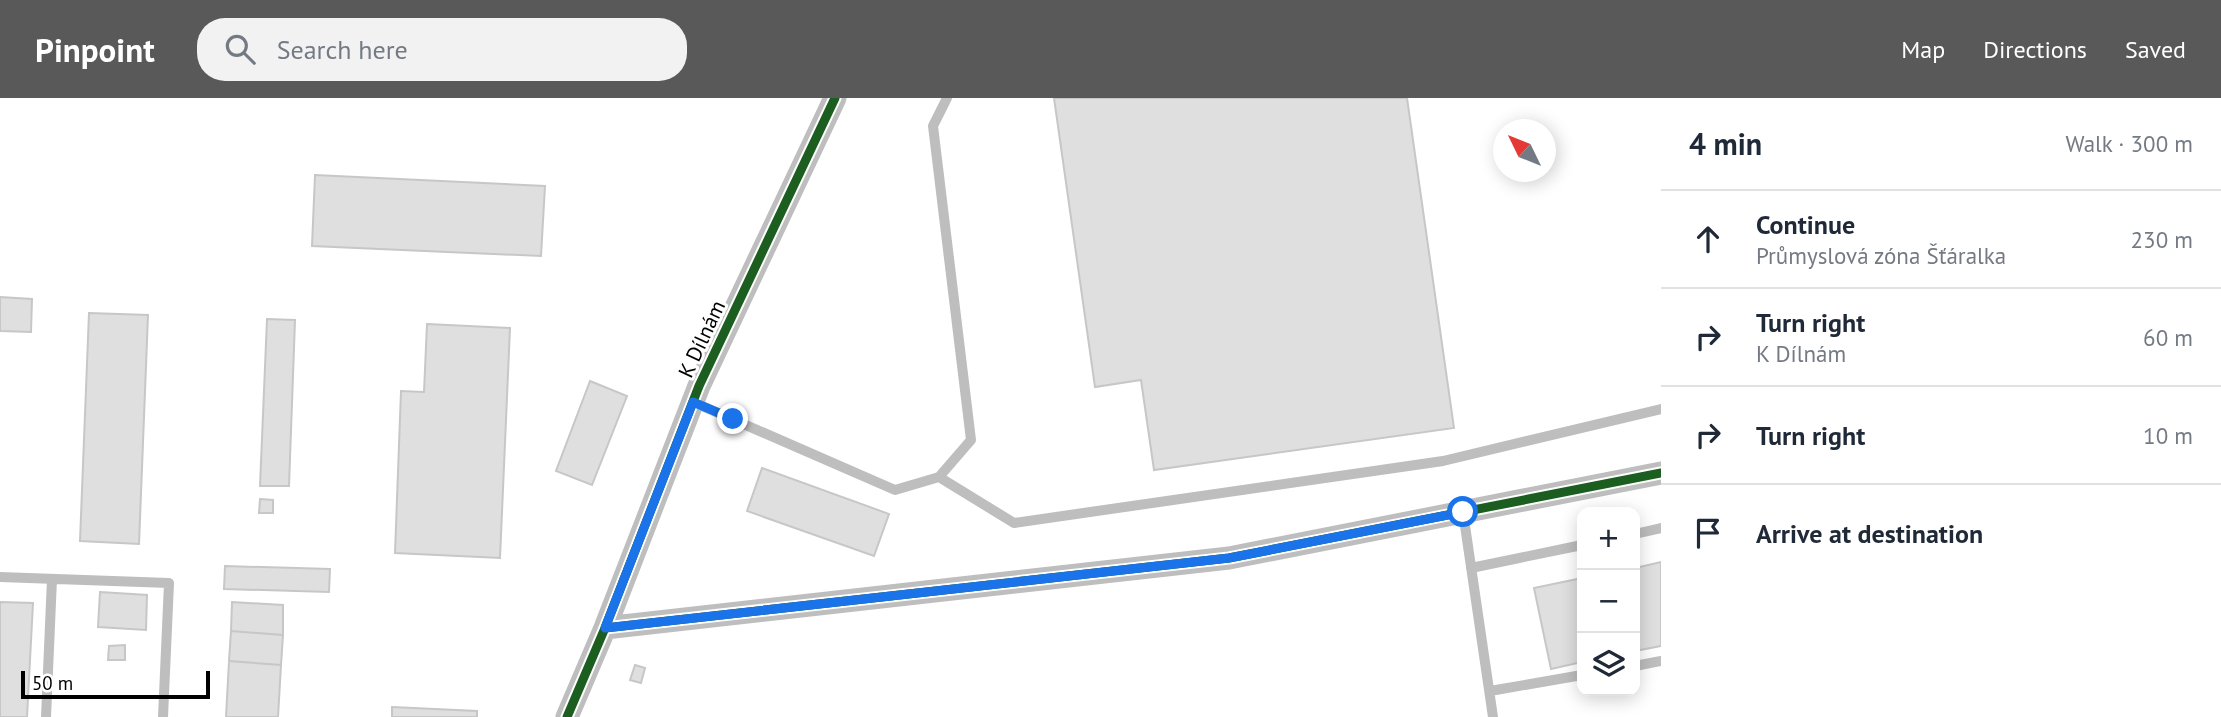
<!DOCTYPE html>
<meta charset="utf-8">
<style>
:root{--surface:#fff;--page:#f2f2f3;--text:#1f2937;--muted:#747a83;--line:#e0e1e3;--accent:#595959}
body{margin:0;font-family:"PT Sans",sans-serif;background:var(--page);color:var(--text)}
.controls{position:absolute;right:21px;bottom:21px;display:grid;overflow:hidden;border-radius:14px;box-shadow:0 4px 18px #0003}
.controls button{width:63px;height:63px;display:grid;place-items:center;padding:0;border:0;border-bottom:2px solid var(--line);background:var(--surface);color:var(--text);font:35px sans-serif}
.compass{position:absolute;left:1493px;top:21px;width:63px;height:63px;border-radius:50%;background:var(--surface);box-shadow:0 4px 18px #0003;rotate:313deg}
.scale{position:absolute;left:21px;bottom:18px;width:189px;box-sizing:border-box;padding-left:7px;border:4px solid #000;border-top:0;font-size:19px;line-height:24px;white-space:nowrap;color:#000;-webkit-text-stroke:5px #fff;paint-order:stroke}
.stop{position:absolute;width:21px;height:21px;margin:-16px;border:5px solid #1a73e8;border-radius:50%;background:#fff}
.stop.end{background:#1a73e8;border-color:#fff;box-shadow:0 2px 7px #0008}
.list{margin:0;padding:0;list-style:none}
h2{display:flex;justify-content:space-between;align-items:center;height:91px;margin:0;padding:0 28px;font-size:30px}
h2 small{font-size:23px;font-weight:400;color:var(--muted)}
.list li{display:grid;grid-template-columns:46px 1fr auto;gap:21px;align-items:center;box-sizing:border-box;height:98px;padding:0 28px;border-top:2px solid var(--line)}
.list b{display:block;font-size:26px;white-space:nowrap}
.list p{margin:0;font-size:23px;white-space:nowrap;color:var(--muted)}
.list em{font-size:23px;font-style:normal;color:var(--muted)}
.icon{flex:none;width:38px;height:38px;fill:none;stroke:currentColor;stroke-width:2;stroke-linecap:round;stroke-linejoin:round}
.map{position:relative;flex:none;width:1661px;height:619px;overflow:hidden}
header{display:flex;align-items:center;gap:42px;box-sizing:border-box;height:98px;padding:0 35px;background:var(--accent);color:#fff}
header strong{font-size:33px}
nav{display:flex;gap:38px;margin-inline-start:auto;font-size:24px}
.search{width:490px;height:63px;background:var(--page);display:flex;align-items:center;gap:18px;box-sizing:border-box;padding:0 24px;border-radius:28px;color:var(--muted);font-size:26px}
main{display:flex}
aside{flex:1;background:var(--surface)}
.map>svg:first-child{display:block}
</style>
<header>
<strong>Pinpoint</strong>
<div class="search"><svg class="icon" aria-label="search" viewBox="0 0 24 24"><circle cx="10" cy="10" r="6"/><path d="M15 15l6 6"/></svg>Search here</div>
<nav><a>Map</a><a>Directions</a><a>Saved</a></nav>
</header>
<main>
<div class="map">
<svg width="1661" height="619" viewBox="0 0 1661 619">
<rect width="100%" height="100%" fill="#fff"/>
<path fill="#dfdfdf" stroke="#c7c7c7" stroke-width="2" d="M1054,0H1407L1454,330L1154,372L1141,282L1095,289Z
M315,77L545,88L541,158L312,148Z
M0,199L32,201L31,234L0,233Z
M89,215L148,217L139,446L80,443Z
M267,221L295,222L289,388H260Z
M427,226L510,230L500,460L395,455L401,293L424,294Z
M590,283L627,298L592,387L556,373Z
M762,370L889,416L874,458L747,413Z
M260,401L273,402V415H259Z
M1661,464V548L1635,553V470Z
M225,468L330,471L329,494L224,491Z
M1582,480V564L1551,571L1534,490Z
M100,494L147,497L146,532L98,529Z
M0,504L33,505L27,619H0Z
M232,504L283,507V537L231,533Z
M231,533L283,537L281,567L229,563Z
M125,547V562H108L109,548Z
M229,563L281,567L278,619H226Z
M635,567L645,570L641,585L630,582Z
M392,609L477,613V619H392Z"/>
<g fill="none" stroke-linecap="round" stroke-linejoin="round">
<path stroke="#bebebe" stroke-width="10" d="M693,304L895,392L939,379L971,342L933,28L947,0
M939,379L1014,425L1443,363L1661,311
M1463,414L1493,619
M1635,436L1661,430
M1471,470L1582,447
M0,479L169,485L163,619
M1635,568L1661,563
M1490,593L1582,577
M46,619L52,481"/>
<path stroke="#bebebe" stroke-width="23" d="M605,530L1229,460L1661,375
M567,619L605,530L699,288L835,0"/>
<g stroke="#fff" stroke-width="13">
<path id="cycleway" d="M605,530L1229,460L1661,375
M567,619L605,530L699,288L835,0"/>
</g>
<use href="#cycleway" stroke="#1b5e20" stroke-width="9"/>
</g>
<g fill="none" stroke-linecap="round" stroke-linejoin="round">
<path stroke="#1a73e8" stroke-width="9" d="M733,321L693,304L605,530L1229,460L1463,414"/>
</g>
<g text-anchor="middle" stroke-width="6" stroke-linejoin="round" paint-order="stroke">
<g font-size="21" fill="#000" stroke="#fff">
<text transform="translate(702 241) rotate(-65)" y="7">K Dílnám</text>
</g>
</g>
</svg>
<div class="controls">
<button>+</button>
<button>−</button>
<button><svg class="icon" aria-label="layers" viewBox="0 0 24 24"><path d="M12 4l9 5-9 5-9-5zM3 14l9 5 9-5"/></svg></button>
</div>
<svg class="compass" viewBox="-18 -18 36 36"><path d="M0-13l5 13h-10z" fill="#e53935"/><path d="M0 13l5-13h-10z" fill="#747a83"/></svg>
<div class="scale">50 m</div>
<div class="stop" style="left:1463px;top:414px"></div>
<div class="stop end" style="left:733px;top:321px"></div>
</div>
<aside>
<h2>4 min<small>Walk · 300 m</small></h2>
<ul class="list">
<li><svg class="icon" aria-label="ahead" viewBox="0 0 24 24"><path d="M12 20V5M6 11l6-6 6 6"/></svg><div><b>Continue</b><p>Průmyslová zóna Šťáralka</p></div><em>230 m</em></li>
<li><svg class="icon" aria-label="right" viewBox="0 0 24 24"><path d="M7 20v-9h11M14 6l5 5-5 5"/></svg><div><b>Turn right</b><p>K Dílnám</p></div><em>60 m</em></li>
<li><svg class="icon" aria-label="right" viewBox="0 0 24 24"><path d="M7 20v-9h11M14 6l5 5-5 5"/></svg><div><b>Turn right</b></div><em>10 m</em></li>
<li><svg class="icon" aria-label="arrive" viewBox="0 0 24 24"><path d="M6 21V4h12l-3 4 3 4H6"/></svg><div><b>Arrive at destination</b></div></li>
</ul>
</aside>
</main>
